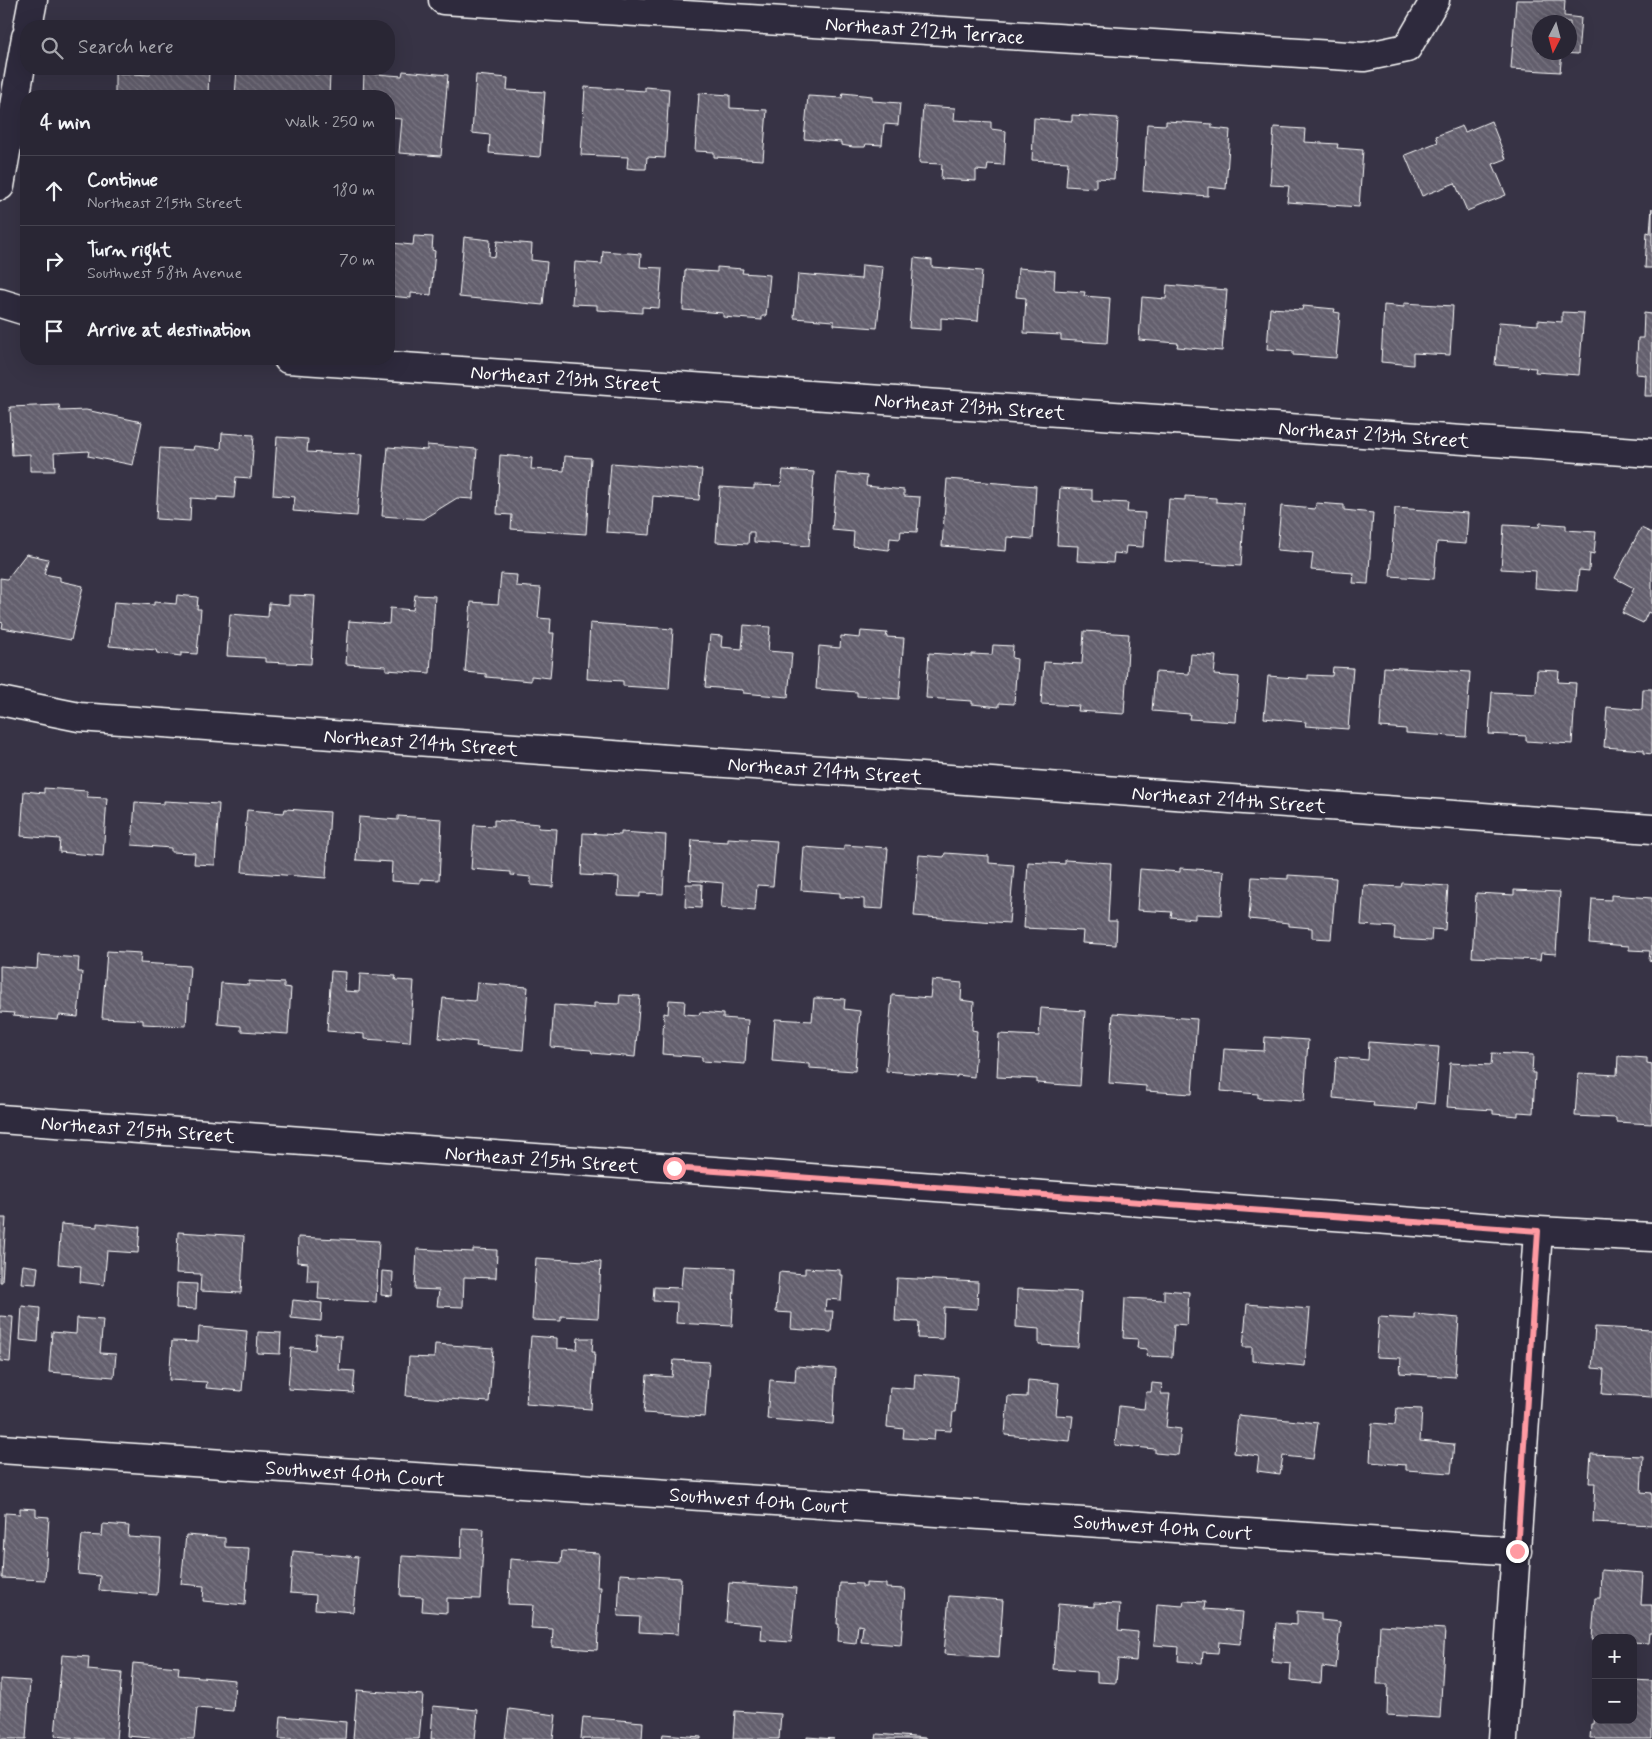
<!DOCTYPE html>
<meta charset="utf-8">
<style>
:root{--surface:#292634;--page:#312e3c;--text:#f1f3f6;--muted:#a5a5ac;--line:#45434f}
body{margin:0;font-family:Mynerve,sans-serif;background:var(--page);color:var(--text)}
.controls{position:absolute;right:15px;bottom:15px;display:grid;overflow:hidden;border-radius:10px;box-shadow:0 5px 20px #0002}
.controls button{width:45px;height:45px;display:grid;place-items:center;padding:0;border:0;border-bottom:1px solid var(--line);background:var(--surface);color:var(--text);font:25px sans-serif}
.compass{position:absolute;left:1532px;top:15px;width:45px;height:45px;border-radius:50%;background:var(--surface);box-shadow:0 5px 20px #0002;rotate:186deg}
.stop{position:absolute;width:15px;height:15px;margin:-11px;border:4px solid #ff9aa2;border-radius:50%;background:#fff}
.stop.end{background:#ff9aa2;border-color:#fff;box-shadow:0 1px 5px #0008}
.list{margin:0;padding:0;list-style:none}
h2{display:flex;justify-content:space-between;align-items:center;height:65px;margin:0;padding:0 20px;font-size:21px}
h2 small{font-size:16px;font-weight:400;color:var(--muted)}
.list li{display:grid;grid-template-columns:32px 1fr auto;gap:15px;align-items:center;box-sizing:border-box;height:70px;padding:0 20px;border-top:1px solid var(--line)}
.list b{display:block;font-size:19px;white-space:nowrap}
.list p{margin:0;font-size:16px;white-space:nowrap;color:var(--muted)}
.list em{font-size:16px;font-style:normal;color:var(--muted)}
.icon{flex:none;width:28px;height:28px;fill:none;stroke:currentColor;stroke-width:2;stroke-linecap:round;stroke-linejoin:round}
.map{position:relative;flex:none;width:1652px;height:1739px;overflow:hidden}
.search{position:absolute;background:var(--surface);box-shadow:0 5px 20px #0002;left:20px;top:20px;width:375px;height:55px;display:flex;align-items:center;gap:12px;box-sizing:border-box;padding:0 18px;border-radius:20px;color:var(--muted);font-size:19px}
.panel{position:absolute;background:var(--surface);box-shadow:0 5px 20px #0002;left:20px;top:90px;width:375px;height:275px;border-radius:20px}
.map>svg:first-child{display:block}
</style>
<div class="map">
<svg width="1652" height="1739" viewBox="0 0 1652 1739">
<defs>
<pattern id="building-back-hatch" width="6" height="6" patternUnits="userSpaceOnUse" patternTransform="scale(1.25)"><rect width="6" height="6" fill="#635f6d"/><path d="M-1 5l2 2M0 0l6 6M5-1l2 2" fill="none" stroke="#7a7783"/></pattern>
</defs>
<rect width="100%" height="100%" fill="#373345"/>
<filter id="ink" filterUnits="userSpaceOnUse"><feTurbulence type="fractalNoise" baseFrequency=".02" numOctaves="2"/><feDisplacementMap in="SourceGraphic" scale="10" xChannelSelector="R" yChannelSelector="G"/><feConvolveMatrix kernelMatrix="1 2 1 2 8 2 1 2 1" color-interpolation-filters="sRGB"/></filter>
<g filter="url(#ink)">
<path fill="url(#building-back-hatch)" stroke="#fff" fill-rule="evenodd" d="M1516,0H1565L1564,16L1581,18L1578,54L1562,53L1560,72L1511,69ZM1540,22H1570V52H1540Z
M177,69H209L208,96H115V73L150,75V70L177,71Z
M237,69H314V74L330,75L329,96H235Z
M403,71L448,75L441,156L399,153L402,119L389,118V96H363L364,73L402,76Z
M476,75L508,78L507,90L545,92L540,157L489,153L490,135L472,133Z
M585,87L645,91V87L669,89L665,158L647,157L646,169H637L627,168L628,157L581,155Z
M699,93L730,95V108L767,110L763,160L714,157V152L695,151Z
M843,93L872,96V101L900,103L898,125L884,124L882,145L866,144L865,147H853L841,145V142L804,139L808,96L842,98Z
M923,106L955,108L954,120L991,122V129L1006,131L1004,165L988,164L987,171L976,170V181L941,179L942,164L919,163Z
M1072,115L1118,118L1114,179L1096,178V188L1066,186L1068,162L1032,160L1034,118L1072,121Z
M1166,121L1212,124V128L1230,130L1226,189L1208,187V196L1143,191L1147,124L1166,125Z
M1491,121L1506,159L1493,164L1506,195L1467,211L1455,183L1422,196L1405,155L1438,142L1436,136L1462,126L1465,132Z
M1274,127L1305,129L1304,142L1338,144L1337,148L1363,150L1359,207L1287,202L1289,186L1270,185Z
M1652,208V268H1645L1647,232L1650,233Z
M414,236L433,237L432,250L435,251L431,295L411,293V298L389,296V247H391V243L413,245Z
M464,237L490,240L489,256L495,257L497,241L532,244L531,260L547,262L543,305L459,297Z
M603,251L641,254L640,267L662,268L659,308L642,307V313L597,310V305L572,304L575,262L602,264Z
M914,258L932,260V267L982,271L978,321L941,318V330L909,328Z
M862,265L883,267L877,328L834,325V321L794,318L798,274L861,279Z
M717,267L743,269L742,273L770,275L766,316H762V320L723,317V313L683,310L685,270L717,272Z
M1018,268L1055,271L1054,290L1085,292L1084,296L1110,298L1107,343L1061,340V335L1024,333L1026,298L1016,297Z
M1167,285L1227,290L1222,351L1177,347L1178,343L1139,340L1142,297L1166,299Z
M1404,303L1453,306L1450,355L1413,353V365L1381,362L1384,305L1404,307Z
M1303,306L1335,309L1334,312L1340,313L1336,358L1293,355V351L1267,349L1270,308L1302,310Z
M1562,312L1584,313L1579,375L1535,372L1536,368L1495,365L1499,322L1538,325V320L1562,322Z
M1644,313L1652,314V396H1645L1646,375L1636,374L1638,338H1643Z
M59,405L60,411L86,410L142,422L133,465L88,456L89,451L54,453L55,471H30V454L12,455L10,407Z
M222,433L254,435L251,478L236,477L234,498L217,497V500L191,498L190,521L156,519L160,448L193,450L194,446L221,449Z
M277,437L308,439L307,452L362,455L357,516L293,511L295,497L273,495Z
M427,445L477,449L473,499L457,498L423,519L382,516L388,447L427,450Z
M500,455L532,458L531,469L564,471L565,456L591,458L586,534L511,529L512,515L497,514Z
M611,463L702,470L699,500L653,496L650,535L606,532Z
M783,470L814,472L809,546L754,542V532H749L748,544L716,542L720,487L754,489V485L781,486Z
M837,473L867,476L866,486L904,490V496L920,497L917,532L901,531L900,539L890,538L889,550L853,546L854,532L832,530Z
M947,479L1036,486L1033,539L1007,537L1006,551L942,546Z
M1060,488L1092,490V501L1128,503L1127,512L1145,513L1143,547L1126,546L1125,554L1114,553L1113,563L1077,561L1078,546L1057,545Z
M1185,496L1216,498V502L1245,504L1241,566L1165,561L1169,499L1185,500Z
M1316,503L1344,505V510L1373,513L1368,584L1353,583L1354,573L1311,570L1313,553L1277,550L1281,506L1315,509Z
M1395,508L1468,513L1466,544L1437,542L1434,579L1390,576Z
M1540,523L1566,525V530L1596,532L1594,554L1590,553L1589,571L1579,570L1577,591L1535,588L1536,571L1501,569L1504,525L1539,527Z
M1641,528L1652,533V614L1648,612L1643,623L1622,613L1634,588L1615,578Z
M26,554L48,559L44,574L60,577V581L83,586L71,640L2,628L3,623L0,622V578L7,579Z
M501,574L517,575L516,586L541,588L538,618L551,619L550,633H554L550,678L531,676V681L486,677V674L465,672L471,602L498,604Z
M177,595L198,597L197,609H201L197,654L181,653V656L157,653L156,650L109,646L114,602L154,605V602L176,604Z
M289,595L315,596L311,664L265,662V658L227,656L230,614L268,617L269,603L289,605Z
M415,595L435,596L430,673L386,670V666L346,664L349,621L389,624L390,608L413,610Z
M590,623L673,629L669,689L623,686V681L587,679Z
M744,625L770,627L768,651L792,653L788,697L743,693V690L705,687L710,635L722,636L721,647L742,649Z
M861,631L887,633L886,637L904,638L899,699L857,696V692L816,689L819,646L840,648L841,636L860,638Z
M1084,631L1129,634L1124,714L1078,711L1079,706L1041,704L1044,662L1082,664Z
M993,645L1013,646L1012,658L1017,659L1014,704L999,703V707L972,704V701L926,698L929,653L972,656V654L992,655Z
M1191,654L1216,656L1214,675L1239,677L1236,722L1189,719L1190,714L1152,711L1155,672L1189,674Z
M1333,667L1353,668L1348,729L1305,726L1306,722L1264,718L1268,676L1308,679V675L1332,676Z
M1384,667L1470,672L1466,737L1406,733V729L1380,727Z
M1537,670L1559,671L1558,682L1576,683L1572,744L1526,741V736L1489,734L1492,692L1536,694Z
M1643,689H1652V754L1644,753V750L1604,747L1607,707L1642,710Z
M44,788L87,791V797L107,798L103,856L59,852L60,839L21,836L24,791L44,793Z
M164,801L219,804L215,865L194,864L195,853L171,852V848L132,845L135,802L164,804Z
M285,809L330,812L326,878L242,872L247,810L284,813Z
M398,816L442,819L439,880L420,879V883L391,881L392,862L356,860L359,817L398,820Z
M494,820L539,824L538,828L557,829L553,887L531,885V877L511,875V872L471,869L474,825L494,826Z
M621,832L666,835L663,894L640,893V897L618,896L619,877L581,875L583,833L621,835Z
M728,838L777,841L773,886L757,885L755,911L721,908L723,883L689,880L692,840L728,842Z
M844,845L888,848L883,909L864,908V899L840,897V893L801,890L804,847L844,850Z
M945,853L989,856V863L1014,865L1009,923L914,916L919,855L944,857Z
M1065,860L1111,863L1108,921H1117L1116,945L1082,943L1083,931L1024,928L1028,862L1065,864Z
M1180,868L1224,871L1221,915L1195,914V919L1171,917L1172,912L1137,910L1140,869L1180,872Z
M1288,875L1336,878L1331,939L1312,938V928L1289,926V923L1249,919L1252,877L1288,879Z
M1402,883L1448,886L1445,930L1432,929L1431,941L1394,939L1395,927L1361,925L1364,885L1401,887Z
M686,884H702L701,908L685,907Z
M1514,890L1560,892L1556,954L1541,953L1540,960L1472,957L1476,893L1514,895Z
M1611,895L1652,898V961L1649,960L1650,951L1629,950V946L1589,943L1592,899L1611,900Z
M107,951L141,953L140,963L190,966L186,1026L143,1024V1020L102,1018Z
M38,955L79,958L78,972H82L78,1017L59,1015L58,1020L13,1016L14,1013L0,1012V966L37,969Z
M331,971L346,972L345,991L359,992L360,974L396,976L395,980L414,981L410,1042L364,1039V1034L327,1031Z
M932,980L962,983L961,1000L974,1002L972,1030L977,1031L974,1077L957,1075V1077L886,1071L892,995L930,998Z
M249,981L284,983V987L291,988L288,1034L241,1031V1026L218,1024L221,983L249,985Z
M477,983L528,987L523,1050L476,1046L477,1042L439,1038L443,998L475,1001Z
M620,995L640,996L635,1057L592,1053L591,1050L551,1047L554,1005L594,1008V1003L619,1004Z
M814,998L845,999L844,1009L860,1011L855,1071L809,1068V1064L772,1061L775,1019L812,1021Z
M669,1000L685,1001L684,1014L699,1015L700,1012L723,1014V1018L748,1020L745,1064L702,1061V1057L662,1054L664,1013L668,1014Z
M1041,1008L1085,1011L1080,1086L1037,1083V1079L997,1077L999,1034L1039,1036Z
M1113,1013L1197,1019L1192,1094L1146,1091V1086L1109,1083Z
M1265,1037L1308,1040L1304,1101L1258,1098V1094L1221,1091L1224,1049L1264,1051Z
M1369,1042L1439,1047L1434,1104L1417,1102L1416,1109L1373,1106L1374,1102L1333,1098L1336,1057L1368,1060Z
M1492,1053L1533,1055L1532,1073H1535L1533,1113L1518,1112V1116L1493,1114V1110L1447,1107L1450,1063L1491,1065Z
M1618,1056L1647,1058V1063L1652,1064V1124L1616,1122V1118L1575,1116L1578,1073L1617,1075Z
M0,1218H6L2,1282H0Z
M97,1223L140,1227L138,1253L107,1251L104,1285L80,1282L81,1266L58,1264L61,1224L97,1227Z
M178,1232L244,1236L241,1293L200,1291L201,1274L176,1273Z
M298,1237L379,1241L376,1302L318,1299L319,1281H307L308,1263L297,1262Z
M417,1249L473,1252V1249L497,1250L496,1278L464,1277L463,1307L437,1306L439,1290L415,1289Z
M536,1258L601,1262L598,1318L561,1316V1321L532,1320Z
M23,1265L38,1267L36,1284L21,1283Z
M683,1266L735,1268L732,1326L676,1323L677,1302L653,1301L654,1287L681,1288Z
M805,1268L840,1270V1275H843L841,1300L826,1299L825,1311H833L831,1332L791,1329L792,1313L776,1312L779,1272L805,1274Z
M382,1271L393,1272L392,1296L381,1295Z
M897,1278L978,1282L977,1309L944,1307L943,1339L918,1338L919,1322L895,1321Z
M177,1283L197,1284L196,1309L176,1308Z
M1017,1289L1081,1292L1078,1347L1039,1345V1329L1016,1327Z
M1164,1290L1189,1292L1187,1325L1174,1324L1172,1357L1146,1356L1147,1349L1137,1348L1138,1339L1123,1338L1125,1298L1164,1300Z
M293,1300L322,1303L321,1321L291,1318Z
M1247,1304L1310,1309L1305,1366L1252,1361V1347H1243Z
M22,1306L40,1308L38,1342L20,1340Z
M1415,1314L1459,1318L1455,1377L1400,1373L1401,1358L1376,1357L1379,1317L1415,1319Z
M0,1316L13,1317L10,1362L0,1361Z
M77,1318L103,1320L100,1353L116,1354L114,1377L49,1372L52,1332L76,1334Z
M199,1327L247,1331L242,1391L206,1388L207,1382L169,1380L172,1341L198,1342Z
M1595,1327L1652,1330V1397L1602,1394L1604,1369L1592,1368Z
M258,1332L281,1333L280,1354L257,1353Z
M316,1334L341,1336L339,1370L355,1371L353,1393L288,1389L291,1348L315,1350Z
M531,1336L557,1338V1348L577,1349L578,1338H593L592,1352H595L591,1409L526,1404Z
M435,1344L493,1348L489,1402L406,1396L409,1357L434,1358Z
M674,1360L709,1362L705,1417L644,1413L647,1375L672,1377Z
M796,1366L836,1369L833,1424L767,1419L770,1380L795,1382Z
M915,1374L958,1377L955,1412H953L951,1431L935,1430L934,1440L903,1438L904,1429L887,1427L890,1387L914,1389Z
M1028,1380L1059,1383L1056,1415L1073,1416L1070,1441L1005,1435L1008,1396L1027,1397Z
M1152,1383L1162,1384L1161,1394H1170L1166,1427L1181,1429L1178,1455L1155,1453V1449L1115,1445L1119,1406L1144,1409L1146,1392H1151Z
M1397,1408L1422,1409L1420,1441L1454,1444L1451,1473L1406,1470V1465L1370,1462L1372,1423L1395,1425Z
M1238,1415L1318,1423L1313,1459L1283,1456L1280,1474L1257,1471L1259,1456L1234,1453Z
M1591,1454L1643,1456L1641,1492L1652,1493V1525L1593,1522L1595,1483H1589Z
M20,1508L36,1509V1516L49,1517L45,1580L2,1578L5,1513L20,1514Z
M103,1524L129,1526L128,1537L161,1539L157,1595L99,1590L100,1576L78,1574L82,1535L102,1536Z
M462,1528L484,1529L480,1599L447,1598V1613L422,1611L423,1597L400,1596L402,1556L461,1559Z
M186,1535L225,1538V1547L249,1548L245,1605L203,1601L204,1586L181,1584Z
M293,1551L358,1557L353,1612L315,1609L316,1595L290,1593Z
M562,1551L599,1553L597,1587H601L597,1650L552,1647L553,1629L531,1628L533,1605L508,1604L510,1559L561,1563Z
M1601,1570L1643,1573L1641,1605H1652V1633H1649L1648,1643L1633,1642V1638L1592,1639L1595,1598H1600Z
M620,1574L681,1578L678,1634L639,1632L640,1617L618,1616Z
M729,1583L796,1588L791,1642L761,1640L762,1625L726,1622Z
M840,1583L862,1584V1587H866V1583L886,1584V1588L905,1589L901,1645L861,1642L863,1626L858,1625L856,1643L838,1641L839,1624H837Z
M949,1596L1003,1600L999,1658L944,1654Z
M1184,1601L1205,1602L1204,1609L1243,1612L1240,1644L1219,1642L1218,1653L1203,1652L1202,1663L1178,1661L1179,1647L1154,1645L1157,1604L1183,1606Z
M1094,1603L1120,1604L1118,1630L1138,1632L1136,1661L1118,1659L1116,1683L1097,1682V1672L1053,1669L1058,1604L1094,1607Z
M1297,1611L1321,1613V1620L1340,1622L1336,1669L1322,1667L1321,1683L1290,1680L1291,1664L1272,1662L1276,1623L1297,1625Z
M1380,1625L1445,1629L1440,1718L1387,1715L1388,1684H1377Z
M62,1655L89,1657L88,1670L122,1673L116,1739H86L55,1736Z
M133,1663L179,1667L178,1675L235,1680L233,1711L197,1708L194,1739H162L127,1736Z
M0,1679L30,1681L26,1739H0Z
M1633,1680L1652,1681V1739H1590L1591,1724H1594L1596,1706V1720H1633Z
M357,1690L423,1695L419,1739H353Z
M433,1706L478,1710L475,1739H431Z
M509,1709L556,1715L553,1739H505Z
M735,1711L781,1714L779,1739H733Z
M281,1716L346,1722L345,1739H279Z
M583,1717L643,1722L642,1739H581Z
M663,1734L701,1737V1739H662Z
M877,1734L926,1738V1739H876Z
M807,1737L834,1739H807Z"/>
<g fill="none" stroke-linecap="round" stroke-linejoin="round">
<g stroke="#fff" stroke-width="31">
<path id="minor" d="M443,0L1364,57L1407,48L1435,0
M28,26L33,0
M0,186L26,37
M0,303L26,311
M288,359L1652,453
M0,701L79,717L1652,829
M0,1119L1538,1231L1652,1237
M0,1449L1517,1551
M1503,1739L1538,1231"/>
</g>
<use href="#minor" stroke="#2f2a3d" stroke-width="28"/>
</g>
</g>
<g fill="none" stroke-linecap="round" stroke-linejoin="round" filter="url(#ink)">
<path stroke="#ff9aa2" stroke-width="6" d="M674,1168L1538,1231L1517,1551"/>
</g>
<g text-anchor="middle" stroke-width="4.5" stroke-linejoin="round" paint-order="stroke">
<g font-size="20" fill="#fff" stroke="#2f2a3d">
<text transform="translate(925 30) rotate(4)" y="7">Northeast 212th Terrace</text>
<text transform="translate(566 378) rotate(4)" y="7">Northeast 213th Street</text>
<text transform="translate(970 406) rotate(4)" y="7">Northeast 213th Street</text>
<text transform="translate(1374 434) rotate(4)" y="7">Northeast 213th Street</text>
<text transform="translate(421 742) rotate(4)" y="7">Northeast 214th Street</text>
<text transform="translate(825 770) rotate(4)" y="7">Northeast 214th Street</text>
<text transform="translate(1229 799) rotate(4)" y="7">Northeast 214th Street</text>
<text transform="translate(138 1129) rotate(4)" y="7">Northeast 215th Street</text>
<text transform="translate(542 1159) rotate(4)" y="7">Northeast 215th Street</text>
<text transform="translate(355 1473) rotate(4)" y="7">Southwest 40th Court</text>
<text transform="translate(759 1500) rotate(4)" y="7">Southwest 40th Court</text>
<text transform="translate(1163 1527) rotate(4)" y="7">Southwest 40th Court</text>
</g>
</g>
</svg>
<div class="controls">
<button>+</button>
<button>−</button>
</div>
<svg class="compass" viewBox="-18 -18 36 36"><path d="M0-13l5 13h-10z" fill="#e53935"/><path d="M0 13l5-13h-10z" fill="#a5a5ac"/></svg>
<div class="stop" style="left:674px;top:1168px"></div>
<div class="stop end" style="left:1517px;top:1551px"></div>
<div class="search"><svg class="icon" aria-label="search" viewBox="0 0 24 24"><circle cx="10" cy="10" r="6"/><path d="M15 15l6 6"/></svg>Search here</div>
<section class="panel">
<h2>4 min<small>Walk · 250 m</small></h2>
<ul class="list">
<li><svg class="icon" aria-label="ahead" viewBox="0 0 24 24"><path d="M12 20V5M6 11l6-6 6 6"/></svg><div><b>Continue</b><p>Northeast 215th Street</p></div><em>180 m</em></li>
<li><svg class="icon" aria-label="right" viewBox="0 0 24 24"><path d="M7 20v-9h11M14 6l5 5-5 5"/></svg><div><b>Turn right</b><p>Southwest 58th Avenue</p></div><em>70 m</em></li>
<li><svg class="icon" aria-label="arrive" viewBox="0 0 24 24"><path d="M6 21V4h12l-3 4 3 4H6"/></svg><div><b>Arrive at destination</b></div></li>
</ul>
</section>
</div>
